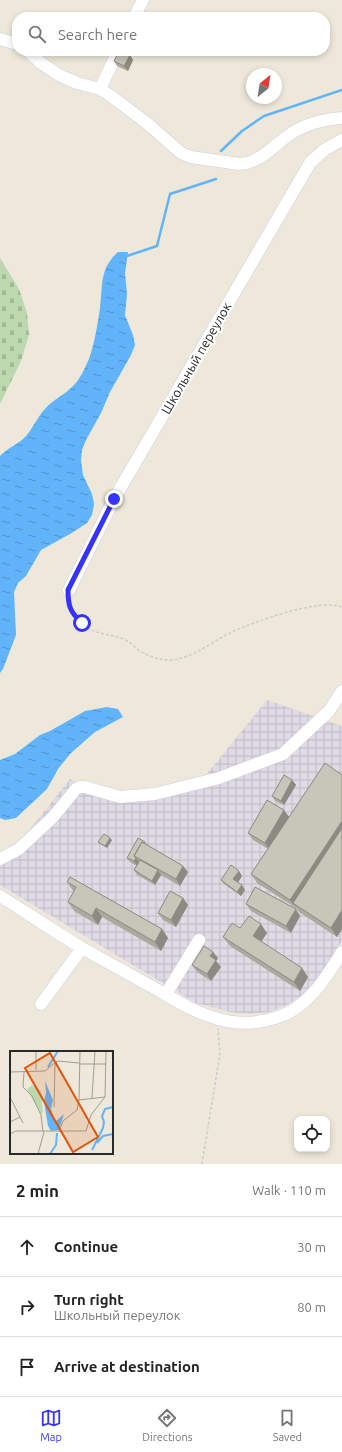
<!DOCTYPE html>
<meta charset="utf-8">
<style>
:root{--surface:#fff;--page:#f6f6f6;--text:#222;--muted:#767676;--line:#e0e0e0;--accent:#3534ff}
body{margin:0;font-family:Ubuntu,sans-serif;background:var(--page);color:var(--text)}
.controls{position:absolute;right:12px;bottom:12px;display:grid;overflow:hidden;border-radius:8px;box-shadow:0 2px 6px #0003}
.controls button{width:36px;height:36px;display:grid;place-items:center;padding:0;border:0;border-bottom:1px solid var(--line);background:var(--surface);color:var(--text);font:20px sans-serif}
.compass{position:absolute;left:246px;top:68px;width:36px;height:36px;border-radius:50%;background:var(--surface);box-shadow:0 2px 6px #0003;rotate:30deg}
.stop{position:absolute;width:12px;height:12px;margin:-9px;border:3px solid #3534ff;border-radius:50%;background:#fff}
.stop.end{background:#3534ff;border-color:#fff;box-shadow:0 1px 4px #0008}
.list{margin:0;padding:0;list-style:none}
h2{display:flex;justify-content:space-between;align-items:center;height:52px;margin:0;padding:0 16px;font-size:17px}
h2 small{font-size:13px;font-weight:400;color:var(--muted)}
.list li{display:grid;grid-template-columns:26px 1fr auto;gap:12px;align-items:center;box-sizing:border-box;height:60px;padding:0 16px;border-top:1px solid var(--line)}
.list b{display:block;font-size:15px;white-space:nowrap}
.list p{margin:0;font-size:13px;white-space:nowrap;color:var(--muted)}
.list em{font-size:13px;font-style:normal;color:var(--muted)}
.icon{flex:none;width:22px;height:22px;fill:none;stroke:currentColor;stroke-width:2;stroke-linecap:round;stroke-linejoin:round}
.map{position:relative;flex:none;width:342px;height:1164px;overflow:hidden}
.search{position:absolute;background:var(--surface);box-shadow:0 2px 6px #0003;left:12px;right:12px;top:12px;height:44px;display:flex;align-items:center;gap:10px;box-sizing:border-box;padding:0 14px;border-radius:16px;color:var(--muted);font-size:15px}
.sheet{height:232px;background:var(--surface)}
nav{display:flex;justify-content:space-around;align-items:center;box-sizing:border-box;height:56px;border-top:1px solid var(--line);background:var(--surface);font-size:11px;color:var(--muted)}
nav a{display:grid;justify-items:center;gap:2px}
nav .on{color:var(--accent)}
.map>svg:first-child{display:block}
</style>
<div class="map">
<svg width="342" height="1164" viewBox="0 0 342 1164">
<defs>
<pattern id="industrial-grid" width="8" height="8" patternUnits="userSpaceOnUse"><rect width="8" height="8" fill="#dfdbe4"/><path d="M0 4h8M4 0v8" fill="none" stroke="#bfbcc4"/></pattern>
<pattern id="cemetery-stones" width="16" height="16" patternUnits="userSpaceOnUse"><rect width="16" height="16" fill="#bbd8af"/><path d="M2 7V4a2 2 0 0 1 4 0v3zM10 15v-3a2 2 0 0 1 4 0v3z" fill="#a1b997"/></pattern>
<pattern id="water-ripples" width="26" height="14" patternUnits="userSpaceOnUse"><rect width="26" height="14" fill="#61b4fa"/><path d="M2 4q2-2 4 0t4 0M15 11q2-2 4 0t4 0" fill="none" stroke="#5092ca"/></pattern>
</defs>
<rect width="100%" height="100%" fill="#ede8d9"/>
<path fill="url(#industrial-grid)" d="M267,700L342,726V941L315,982L303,995L287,1005L270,1012L249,1014L230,1012L196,1003L0,885V867L70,779L104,799L193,791Z"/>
<path fill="url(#cemetery-stones)" d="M0,258L19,289L27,313L29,335L21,361L0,404Z"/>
<path fill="url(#water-ripples)" d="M118,252H128L125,273L127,294L125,315L133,335L135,345L131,355L110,392L101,413L86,440L82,450L81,460L83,475L92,494L94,504L92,515L87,523L70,534L41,550L26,576L18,583L14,592L16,635L3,669L0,673V456C7,448 19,444 26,436C33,428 37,418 44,410C52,400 65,395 74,385C81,378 85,367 89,359C94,345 98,323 100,308C103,286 99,269 118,252Z
M107,707L118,709L123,717L95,732L71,753L58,769L47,789L16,818L5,820L0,818V760L15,754L40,735L50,731L85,711Z"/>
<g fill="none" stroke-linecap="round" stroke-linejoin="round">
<path stroke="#61b4fa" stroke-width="2.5" d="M221,151L242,131L264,116L342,90
M124,257L157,246L170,194L216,179"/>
<g stroke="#cecee4" stroke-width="13">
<path id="minor" d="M134,17L143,0
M0,39L17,44
M28,51L41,63L59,75L77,83L100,89L111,96L148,124L181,153L191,157L239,164C263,163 277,140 297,130C310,123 327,119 342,118
M100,89L118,51
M69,590L114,499L310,163L324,150L342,140
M0,859L19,849L53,817L76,789L80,787H85L120,797L155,794L219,778L283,754L329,711L342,691
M0,896C27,913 54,931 82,948C103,960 124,971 145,983C168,995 190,1011 215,1018C237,1025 260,1024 281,1016C310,1005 326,977 342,952
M166,994L199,940
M41,1004L82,948"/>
</g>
<path stroke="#ccc" stroke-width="1.5" stroke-dasharray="3 2" stroke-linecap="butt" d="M68,600C68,613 82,627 94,631C99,633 104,634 109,635C115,636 123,638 129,642C132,644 135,647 138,650C148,656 161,661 173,660C195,657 214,640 234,631C257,621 319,598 342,607
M202,1164L220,1054L218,1028"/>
<use href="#minor" stroke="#fff" stroke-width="12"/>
</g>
<path fill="#aca99f" d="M130,55L133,60L128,71L117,66L114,61Z
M342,775V929L337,937L299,912L296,908L257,883L251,874L268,849L253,840L248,833L284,810L289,817Z
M292,780L296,785L284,805L275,801L272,796Z
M112,840L107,848L100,844L98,842Z
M145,842L148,845L188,872L180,886L161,875L155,885L137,875L134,870L137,866L130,862L127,858Z
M242,876L238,882L245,890L241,896L224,884L221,880Z
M67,882L162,929L168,938L161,951L102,917L98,925L74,911L68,902L74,892Z
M183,898L188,905L176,927L163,920L158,913Z
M246,904L300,916L291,933L251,911Z
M240,928L267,933L261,942L308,977L300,991L230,946L223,937Z
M213,952L218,958L216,961L221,967L211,981L197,972L192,965Z"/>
<path fill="#8c8a82" d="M130,55L133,60L128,71L124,66Z
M292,780L296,785L284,805L281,801Z
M284,810L289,817L270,850L265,843Z
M342,821V839L293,903L296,908L290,900Z
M110,838L112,840L107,848L105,846Z
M136,858L139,862L137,866L134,861Z
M183,866L188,872L180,886L176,879Z
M158,870L161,875L155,885L152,881Z
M239,871L242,876L237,884L233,879Z
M242,885L245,890L241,896L237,892Z
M183,898L188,905L176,927L171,920Z
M96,908L102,917L98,925L92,916Z
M296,909L300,916L291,933L286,926Z
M342,910V929L337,937L331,928Z
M261,924L267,933L259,945L253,936Z
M162,929L168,938L161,951L155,942Z
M213,952L218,958L216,961L221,967L211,981L207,974L210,956Z
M302,968L308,977L300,991L294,982Z"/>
<path fill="#c8c5b9" stroke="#8c8a82" d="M119,51H121L130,55L124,66L114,61Z
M325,763L342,775V821L290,900L251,874Z
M284,775L292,780L281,801L272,796Z
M267,800L284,810L265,843L248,833Z
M342,828V910L331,928L293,903Z
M104,834L110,838L105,846L98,842Z
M138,838L145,842L144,843L142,842L134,856L136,858L134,861L127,858Z
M142,842L183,866L176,879L134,856Z
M140,860L158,870L152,881L134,870Z
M231,865L239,871L233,879L242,885L237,892L221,880Z
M70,877L162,929L155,942L96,908L92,916L68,902L76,887L67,882Z
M255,887L296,909L286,926L246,904Z
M170,891L183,898L171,920L158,913Z
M249,916L261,924L253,936L302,968L294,982L223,937L232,923L240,928Z
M204,946L213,952L210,956L216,960L207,974L192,965Z"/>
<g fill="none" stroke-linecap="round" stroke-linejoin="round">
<path stroke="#3534ff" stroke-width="5" d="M82,623C70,612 68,606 68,590L114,499"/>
</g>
<g text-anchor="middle" stroke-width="4" stroke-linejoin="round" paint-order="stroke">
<g font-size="13" fill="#292929" stroke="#fff">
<text transform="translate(196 358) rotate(-60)" y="5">Школьный переулок</text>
</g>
</g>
<g transform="translate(10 1051)">
<rect width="103" height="103" fill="#ede8d9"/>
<path d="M22,34L31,40L33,62L31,63L17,38Z" fill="#bbd8af"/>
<path d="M35,30L43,49L41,58L45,71L54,63L49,79L41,80L38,75L34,51L36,41Z" fill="#61b4fa"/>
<path fill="none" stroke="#61b4fa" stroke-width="2" d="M38,16L48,0M87,92L93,85L103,83M82,99L93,77L94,71L92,65L95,58L103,56M40,103L46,94L47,82"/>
<path fill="none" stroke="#9f9c93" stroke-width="1" d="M70,0L69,49L95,46M69,13H96M26,19V0M0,21L35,20L47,10M14,21L13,36L22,45L31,64L33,81M0,46L10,66M82,47L85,0M44,56L45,13L48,10L69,12M0,71L10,66L13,72M49,81L53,70L67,59L69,49M0,83L6,80H76L81,64L95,46L96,0M28,103L34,81"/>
<path fill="#de570d" fill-opacity="0.15" stroke="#de570d" stroke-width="2" d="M40,2L88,86L63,101L15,17Z"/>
<rect width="103" height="103" fill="none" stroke="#292929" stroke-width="2"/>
</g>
</svg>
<div class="controls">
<button><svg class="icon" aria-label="locate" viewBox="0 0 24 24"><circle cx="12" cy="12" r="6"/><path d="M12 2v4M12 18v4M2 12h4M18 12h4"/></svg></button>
</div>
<svg class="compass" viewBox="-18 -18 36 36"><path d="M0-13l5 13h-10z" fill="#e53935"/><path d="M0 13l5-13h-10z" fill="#767676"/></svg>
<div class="stop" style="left:82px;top:623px"></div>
<div class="stop end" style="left:114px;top:499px"></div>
<div class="search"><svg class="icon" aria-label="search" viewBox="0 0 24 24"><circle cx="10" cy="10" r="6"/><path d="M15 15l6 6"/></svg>Search here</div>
</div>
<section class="sheet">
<h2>2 min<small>Walk · 110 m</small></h2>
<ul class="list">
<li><svg class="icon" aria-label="ahead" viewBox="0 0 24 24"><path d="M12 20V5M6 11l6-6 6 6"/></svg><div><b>Continue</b></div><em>30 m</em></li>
<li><svg class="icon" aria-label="right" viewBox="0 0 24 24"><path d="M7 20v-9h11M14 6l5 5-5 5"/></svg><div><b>Turn right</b><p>Школьный переулок</p></div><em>80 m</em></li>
<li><svg class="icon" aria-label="arrive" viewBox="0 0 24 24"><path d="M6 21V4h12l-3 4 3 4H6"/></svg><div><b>Arrive at destination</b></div></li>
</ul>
</section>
<nav>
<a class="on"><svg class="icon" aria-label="map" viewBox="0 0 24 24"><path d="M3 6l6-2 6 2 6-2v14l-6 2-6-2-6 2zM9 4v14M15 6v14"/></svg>Map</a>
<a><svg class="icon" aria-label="directions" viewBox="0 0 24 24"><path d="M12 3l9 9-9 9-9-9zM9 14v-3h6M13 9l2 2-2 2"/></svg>Directions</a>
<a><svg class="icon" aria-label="saved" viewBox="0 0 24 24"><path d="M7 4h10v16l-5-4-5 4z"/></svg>Saved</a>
</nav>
